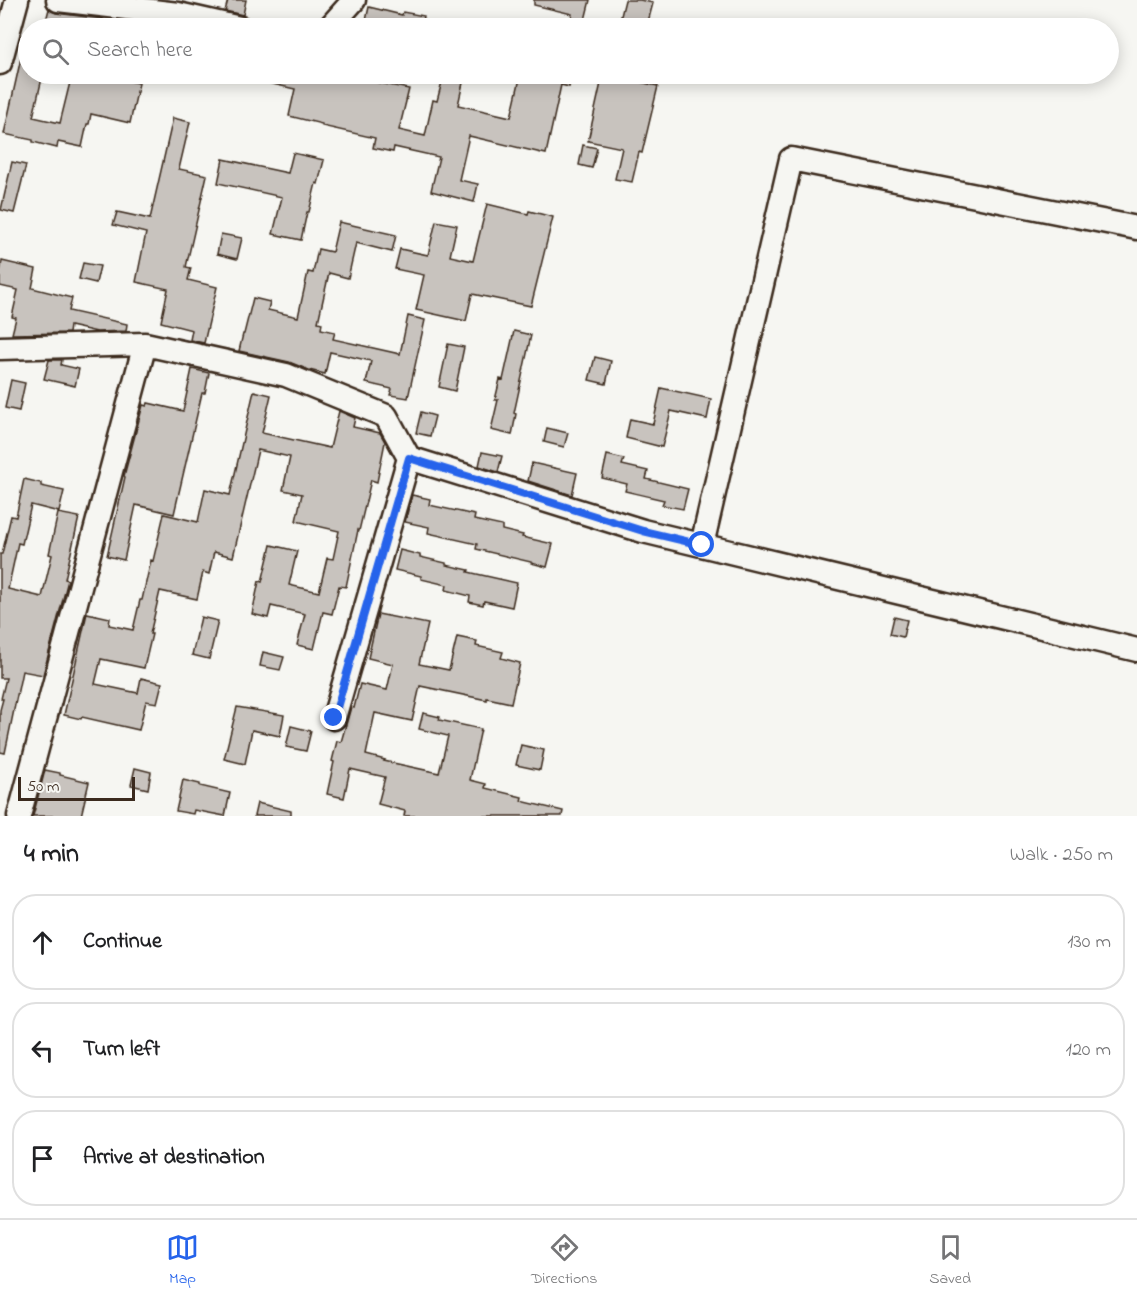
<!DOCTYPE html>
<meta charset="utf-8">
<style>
:root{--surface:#fff;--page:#f6f6f6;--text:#202124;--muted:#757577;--line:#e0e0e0;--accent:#2563eb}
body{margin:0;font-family:"Indie Flower",sans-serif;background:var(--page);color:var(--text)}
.scale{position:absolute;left:18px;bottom:15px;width:117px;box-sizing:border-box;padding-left:6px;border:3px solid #3b2a1e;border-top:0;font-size:16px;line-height:21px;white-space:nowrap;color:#3b2a1e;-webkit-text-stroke:4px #f6f6f2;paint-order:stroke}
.stop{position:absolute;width:18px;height:18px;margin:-14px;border:4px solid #2563eb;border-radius:50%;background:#fff}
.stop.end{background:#2563eb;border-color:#fff;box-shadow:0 2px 6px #0008}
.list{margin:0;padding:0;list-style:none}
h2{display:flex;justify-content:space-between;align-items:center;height:78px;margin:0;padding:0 24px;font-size:26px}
h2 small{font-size:20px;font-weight:400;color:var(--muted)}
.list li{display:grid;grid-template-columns:39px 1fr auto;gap:18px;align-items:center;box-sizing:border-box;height:96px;margin:0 12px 12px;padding:0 12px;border:2px solid var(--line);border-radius:24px}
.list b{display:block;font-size:22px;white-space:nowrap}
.list em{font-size:20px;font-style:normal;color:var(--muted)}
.icon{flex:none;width:33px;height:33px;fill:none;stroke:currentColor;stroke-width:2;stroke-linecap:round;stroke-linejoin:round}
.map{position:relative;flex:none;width:1137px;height:816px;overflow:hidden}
.search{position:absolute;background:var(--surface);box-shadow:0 3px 15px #0003;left:18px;right:18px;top:18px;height:66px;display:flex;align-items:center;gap:15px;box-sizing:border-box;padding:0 21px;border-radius:33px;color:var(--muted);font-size:22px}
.sheet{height:402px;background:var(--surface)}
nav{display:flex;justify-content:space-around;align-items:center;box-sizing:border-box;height:84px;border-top:2px solid var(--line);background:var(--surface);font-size:16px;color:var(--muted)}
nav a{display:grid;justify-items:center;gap:3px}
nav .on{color:var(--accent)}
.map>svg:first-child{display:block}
</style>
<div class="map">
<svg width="1137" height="816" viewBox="0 0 1137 816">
<rect width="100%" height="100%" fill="#f6f6f2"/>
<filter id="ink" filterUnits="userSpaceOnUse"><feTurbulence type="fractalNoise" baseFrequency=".0167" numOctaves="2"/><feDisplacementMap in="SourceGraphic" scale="12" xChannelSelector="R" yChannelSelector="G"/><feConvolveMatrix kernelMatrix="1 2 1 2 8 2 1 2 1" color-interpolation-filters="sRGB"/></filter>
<g filter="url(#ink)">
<path fill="#c8c3be" stroke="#3b2a1e" stroke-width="1.5" d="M228,0H246L243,15L225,11Z
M534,0H590L583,28H569L572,14L534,5Z
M625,0H640L653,3L648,22L642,21L641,28H618Z
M369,7L402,15L403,12L424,16L421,28H383L365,25Z
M49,9L56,13L103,19L101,28H44Z
M23,49L28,50V74H43L33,117L60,123L72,74H87L118,80L119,79L139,83L130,123L91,114L89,124H87L82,147L58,142L57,148L33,142V140L4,134Z
M250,74H342L350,75V77L409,89L399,130L425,136L433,100L437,101L444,74H465L458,105L511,117L521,74H572L569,87L561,85L546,154L469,136L459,180L478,184L474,202L431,191L439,157L394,147L393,152L373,148L375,138L322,126V124L289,116L295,89L250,79Z
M603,74L658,86L642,153L639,152L632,182L615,179L622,148L588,141Z
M173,118L190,122L179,169L207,175L186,267L191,268L188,280L217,287L204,343L190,340L192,330L161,322L168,289L136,282L146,233L113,225L117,212L150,219Z
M583,145L597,148L592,168L579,165Z
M293,153L324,160L318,184L316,183L309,212H307L301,240L273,234L282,197L218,183L223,159L288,173Z
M12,162L26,165L14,213L1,210Z
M487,204L528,214L529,211L553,217L531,306L472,294L466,321L416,310L424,275L395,269L400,249L428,255L436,221L457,225L450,256L473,261Z
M339,222L396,235L392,252L356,243L348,278L329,273L318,322L322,323L321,329L335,332L333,339L400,354L408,316L425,320L408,398L390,395L392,389L366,383L371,361L330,352L325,374L309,370L289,362L239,351L243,334H244L253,298L270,302L268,310L298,317L308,272L313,273L318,249L332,252Z
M221,234L242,238L237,259L217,254Z
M2,261L36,269L32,288L72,298L69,311L127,324L126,331L97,332L70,326L69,333L12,334L16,318L12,317L18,290L0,286V272Z
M83,263L100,266L96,283L79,279Z
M514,331L531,335L514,413L516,414L512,435L491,430L498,400H495L500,379L503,380Z
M448,344L464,347L455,391L439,387Z
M595,357L611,361L606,384L589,380Z
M49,360H62L61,365L79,369L75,386L44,379Z
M192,369L209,373L205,393H202L174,514L136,505L124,560L107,556L125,477L124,476L143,405L147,406L148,403L183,411Z
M11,380L25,383L19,411L5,408Z
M661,388L711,399L707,419L671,411L662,447L626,438L630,419L653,424Z
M254,391L271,395L262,433L330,448L339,411L355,418L353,427L380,433L385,442L377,482L371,480L359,531L358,530L346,587L339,586L332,614L323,612L314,649L297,645L305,614L271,606L268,618L252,614L259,581L262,582L271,545L297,551L289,585L319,592L327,558L333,559L339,531L296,521L302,494L283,490L290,457L258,450L233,557L214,552L209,574L203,572L197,599L160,591L150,634H152L144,668L101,659L95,684L138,693L141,678L162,683L157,703L146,701L139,730L82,717L81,719L64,715L87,613L110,618L109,625L133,630L140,600H142L151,560L153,561L164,514L198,522L205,489L230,495Z
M421,412L435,416L430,436L416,433Z
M547,428L568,433L564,447L544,442Z
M482,452L502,456L498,472L479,466Z
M607,455L624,459L622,465L648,471L646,479L688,489L683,509L662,505L664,500L625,491L627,484L602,478Z
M532,463L577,473L572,495L528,481Z
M24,479L41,483V486L64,491L59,512L31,505L22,544L18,543L8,589L42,597L52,555L49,554L58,513L79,517L65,579L68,580L43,675L22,671L5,753L0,752V710L3,699H1L6,678H0V554H2L11,516L16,517Z
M412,495L430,499L429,505L475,515L474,520L502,526V530L523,535L522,537L553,544L547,567L531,563V562L476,549L477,544L428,533L429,527L405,522Z
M400,550L420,555V557L446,563V565L469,570L468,572L517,583L512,607L484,601L483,605L469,602L470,596L446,590L447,585L421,579V576L395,570Z
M378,614L428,624L419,664L449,670L457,637L477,641L476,646L503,652L501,658L520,663L511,703L487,698V700L420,686L412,721L375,713L366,755L385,760L384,761L439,773L448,736L419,729L423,713L440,717L439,720L481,729L470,780L486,784L485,788L522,797L521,801L563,811L562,816H404L405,811L378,804L385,777L350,769L344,798L327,794L334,762L332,761L337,741L341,742L351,707L354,708L360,684L387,690L393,664L368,658Z
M201,617L218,621L209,659L192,655Z
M894,617L907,620L903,637L890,634Z
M263,652L284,657L280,670L260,666Z
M237,707L284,715L280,736L252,730L245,764L224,759Z
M291,726L311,731L306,751L286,747Z
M521,745L544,750L540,770L516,765Z
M135,768L151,772L148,789L131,785Z
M45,770L60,773V775L89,782L81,816H33Z
M183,780L200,784V786L230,793L225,816L194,810L193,814L176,811Z
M257,803L291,811V816H254Z"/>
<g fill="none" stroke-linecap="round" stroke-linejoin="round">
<g stroke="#3b2a1e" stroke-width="27">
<path id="minor" d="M58,0L178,14L240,28
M329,28L354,0
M0,63L17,0
M0,348L145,344L286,375L386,416L409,458L643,531L1137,650
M702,545L791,159L1137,228
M334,718L409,458
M19,816L145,344"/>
</g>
<use href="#minor" stroke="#f6f6f2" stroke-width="22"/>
</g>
</g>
<g fill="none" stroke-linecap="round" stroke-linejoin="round" filter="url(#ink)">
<path stroke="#2563eb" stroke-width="8" d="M334,718L409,458L643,531L702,545"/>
</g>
</svg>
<div class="scale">50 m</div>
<div class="stop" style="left:702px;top:545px"></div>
<div class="stop end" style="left:334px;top:718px"></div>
<div class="search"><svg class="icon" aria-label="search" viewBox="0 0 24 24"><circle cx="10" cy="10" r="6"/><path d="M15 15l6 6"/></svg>Search here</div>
</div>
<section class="sheet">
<h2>4 min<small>Walk · 250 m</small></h2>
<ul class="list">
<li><svg class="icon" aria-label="ahead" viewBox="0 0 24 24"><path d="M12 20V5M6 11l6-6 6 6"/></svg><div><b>Continue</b></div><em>130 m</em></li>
<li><svg class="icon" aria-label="left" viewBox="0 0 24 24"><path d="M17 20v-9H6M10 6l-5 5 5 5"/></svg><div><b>Turn left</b></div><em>120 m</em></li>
<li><svg class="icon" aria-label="arrive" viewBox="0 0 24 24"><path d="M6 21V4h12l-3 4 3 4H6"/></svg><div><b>Arrive at destination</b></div></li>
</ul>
</section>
<nav>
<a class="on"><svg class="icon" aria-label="map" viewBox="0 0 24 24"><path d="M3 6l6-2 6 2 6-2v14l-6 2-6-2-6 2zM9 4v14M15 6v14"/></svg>Map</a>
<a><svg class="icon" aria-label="directions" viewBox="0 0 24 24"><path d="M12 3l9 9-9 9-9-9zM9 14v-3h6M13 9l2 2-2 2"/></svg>Directions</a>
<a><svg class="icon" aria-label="saved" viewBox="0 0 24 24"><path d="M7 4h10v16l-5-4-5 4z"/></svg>Saved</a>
</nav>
